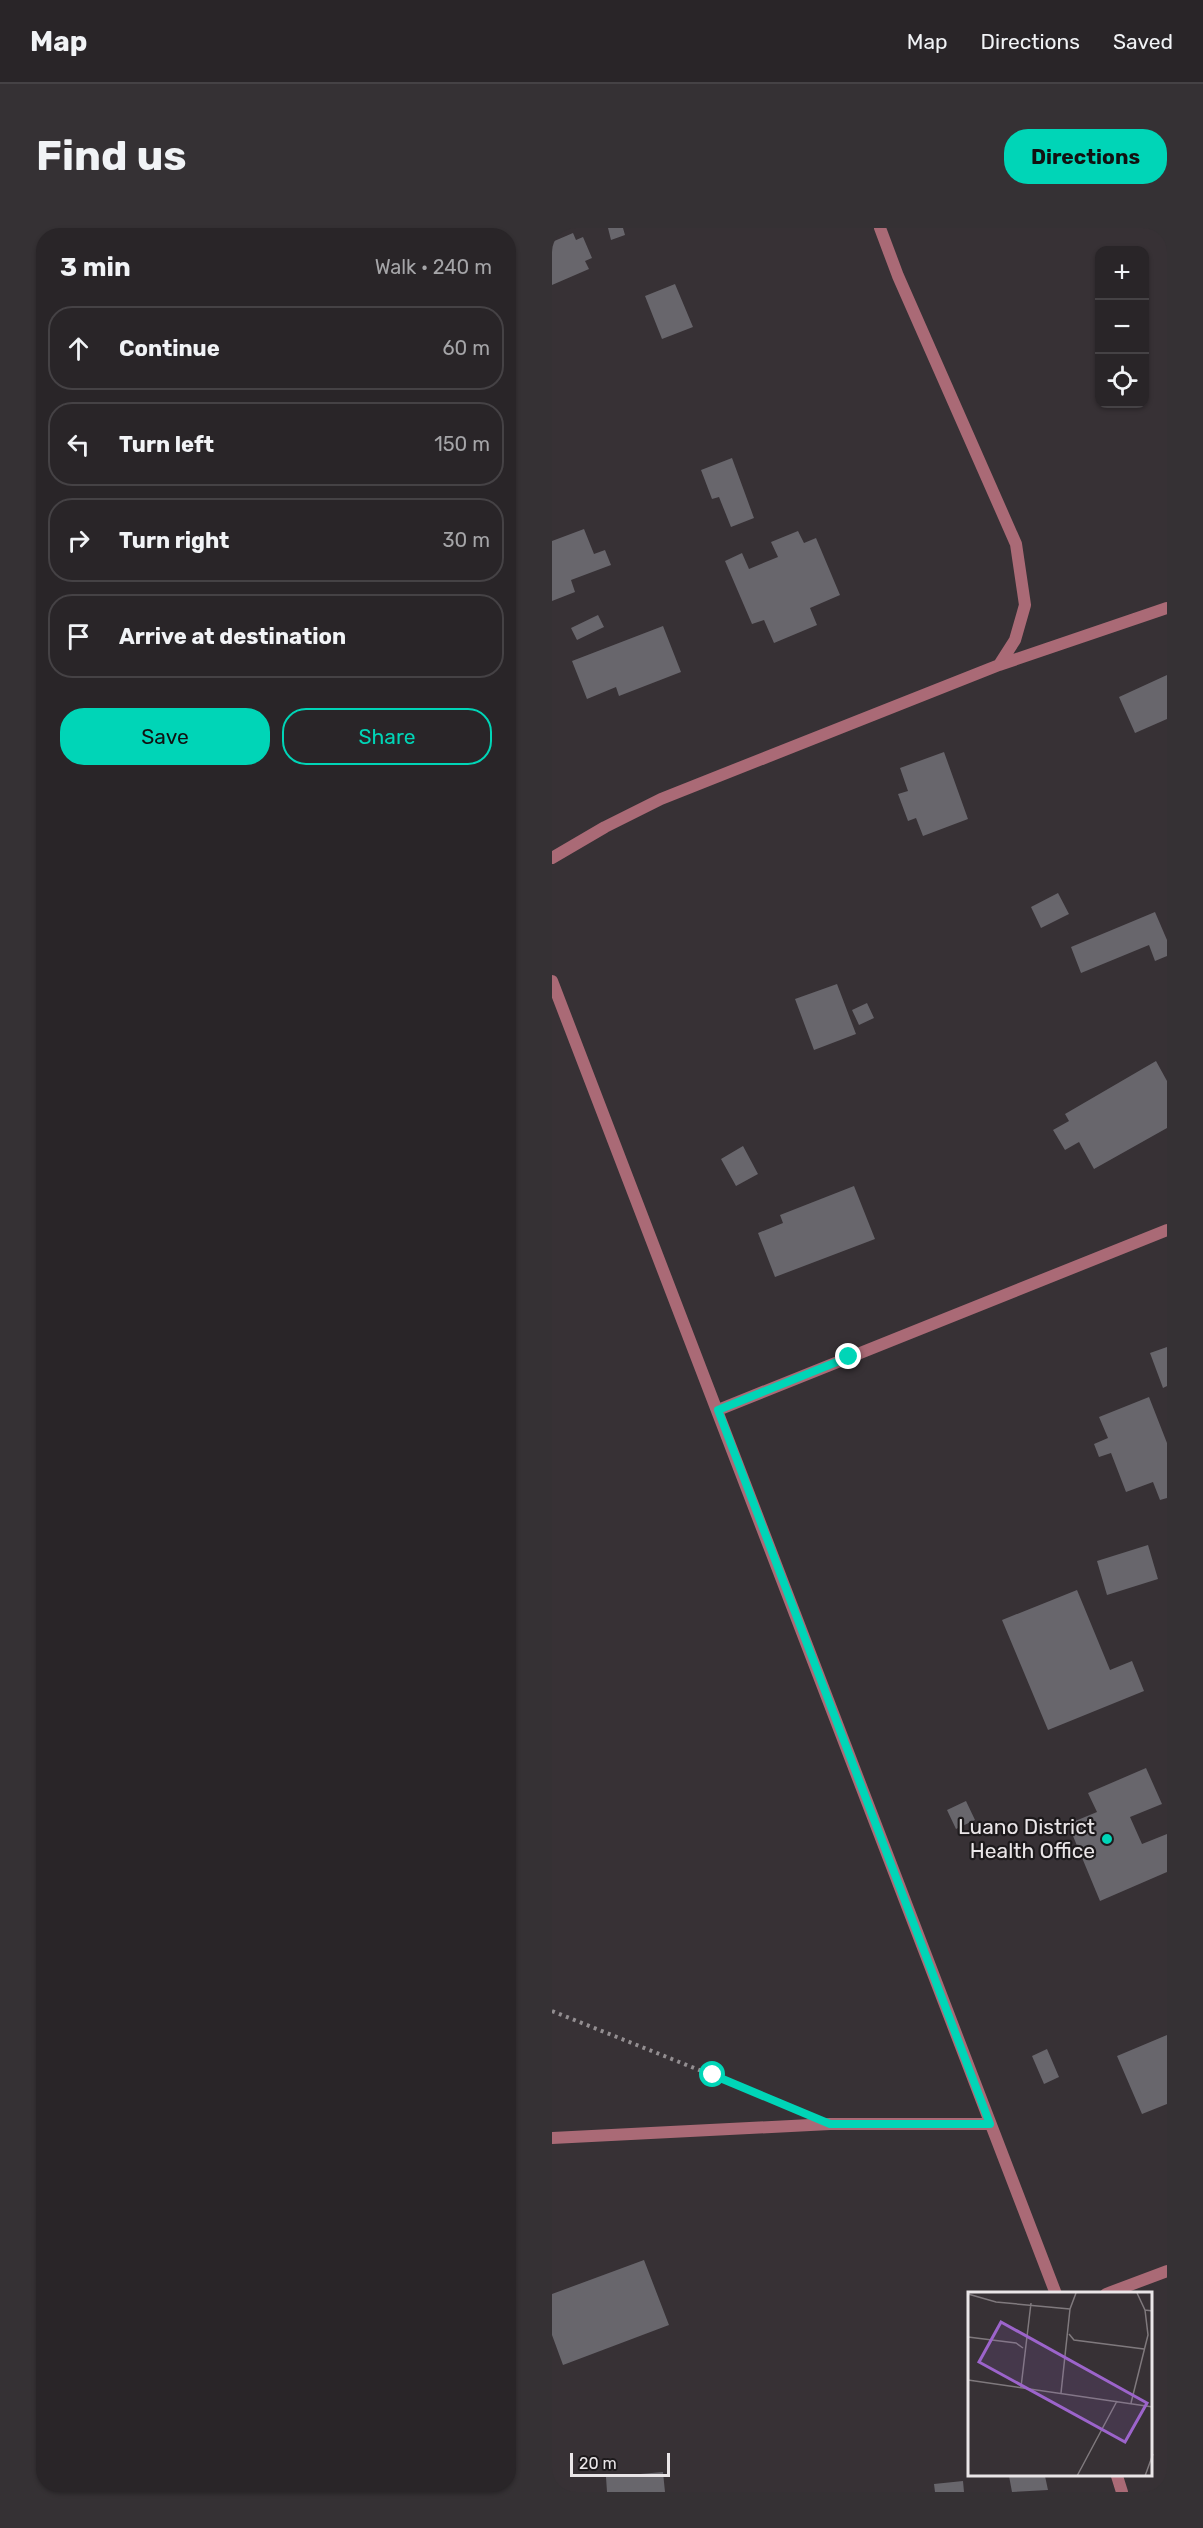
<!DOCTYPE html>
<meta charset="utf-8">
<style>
:root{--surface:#292528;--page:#353134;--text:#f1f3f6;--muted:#a5a5a8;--line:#454245;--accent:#00d5b7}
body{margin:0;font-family:Rubik,sans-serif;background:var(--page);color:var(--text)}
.controls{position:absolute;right:18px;top:18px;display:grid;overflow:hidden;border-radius:12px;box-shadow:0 2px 4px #0004}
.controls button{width:54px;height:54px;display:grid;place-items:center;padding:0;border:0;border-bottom:2px solid var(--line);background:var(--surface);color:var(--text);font:30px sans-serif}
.scale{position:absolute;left:18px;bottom:15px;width:100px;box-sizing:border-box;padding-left:6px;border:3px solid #eae6e8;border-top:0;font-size:16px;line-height:21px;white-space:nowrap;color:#eae6e8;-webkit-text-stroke:4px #1d1a1c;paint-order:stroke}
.stop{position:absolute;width:18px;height:18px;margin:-14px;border:4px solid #00d5b7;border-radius:50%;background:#fff}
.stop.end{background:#00d5b7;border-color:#fff;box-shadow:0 2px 6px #0008}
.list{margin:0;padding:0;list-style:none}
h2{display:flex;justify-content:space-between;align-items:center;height:78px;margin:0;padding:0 24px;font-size:26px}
h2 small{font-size:20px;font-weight:400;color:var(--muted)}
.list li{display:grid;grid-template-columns:39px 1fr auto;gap:18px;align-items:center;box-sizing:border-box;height:84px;margin:0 12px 12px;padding:0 12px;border:2px solid var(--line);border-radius:24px}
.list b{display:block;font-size:22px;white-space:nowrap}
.list em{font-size:20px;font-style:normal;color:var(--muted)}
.actions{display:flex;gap:12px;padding:18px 24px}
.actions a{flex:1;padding:14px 0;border:2px solid var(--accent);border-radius:24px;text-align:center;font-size:21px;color:var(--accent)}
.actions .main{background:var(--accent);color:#111}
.icon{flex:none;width:33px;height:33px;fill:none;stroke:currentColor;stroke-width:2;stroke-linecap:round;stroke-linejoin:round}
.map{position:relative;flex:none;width:615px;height:2264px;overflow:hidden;border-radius:24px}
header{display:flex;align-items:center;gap:36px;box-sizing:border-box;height:84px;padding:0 30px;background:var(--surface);border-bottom:2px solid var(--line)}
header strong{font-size:28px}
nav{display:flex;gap:33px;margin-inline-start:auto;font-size:21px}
.intro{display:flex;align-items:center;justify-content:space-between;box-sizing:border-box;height:144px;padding:0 36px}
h1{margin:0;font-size:42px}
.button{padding:15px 27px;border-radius:24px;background:var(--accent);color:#111;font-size:21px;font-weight:700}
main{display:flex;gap:36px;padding:0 36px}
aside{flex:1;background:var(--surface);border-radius:24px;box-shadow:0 2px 4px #0004}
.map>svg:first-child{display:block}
</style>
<header>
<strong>Map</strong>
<nav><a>Map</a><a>Directions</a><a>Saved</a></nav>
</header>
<div class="intro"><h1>Find us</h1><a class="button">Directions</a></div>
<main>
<aside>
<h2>3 min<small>Walk · 240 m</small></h2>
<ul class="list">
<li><svg class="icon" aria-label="ahead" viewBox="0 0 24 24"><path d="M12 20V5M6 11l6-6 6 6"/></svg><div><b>Continue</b></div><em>60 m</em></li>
<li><svg class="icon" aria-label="left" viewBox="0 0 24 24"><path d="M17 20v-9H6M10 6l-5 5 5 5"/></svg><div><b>Turn left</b></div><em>150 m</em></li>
<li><svg class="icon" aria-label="right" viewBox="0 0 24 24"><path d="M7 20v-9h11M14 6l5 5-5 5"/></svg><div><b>Turn right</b></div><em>30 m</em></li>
<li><svg class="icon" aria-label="arrive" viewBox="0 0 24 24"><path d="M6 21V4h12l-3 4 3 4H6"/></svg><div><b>Arrive at destination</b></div></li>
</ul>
<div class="actions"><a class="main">Save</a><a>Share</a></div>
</aside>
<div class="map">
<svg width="615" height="2264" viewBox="0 0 615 2264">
<rect width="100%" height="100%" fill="#373135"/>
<path fill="#68666c" d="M56,0H71L73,7L59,12Z
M21,5L24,12L31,9L40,30L33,33L37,41L0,57V14Z
M123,56L141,99L110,111L93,68Z
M180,230L202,290L179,299L167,269L160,271L149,242Z
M32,301L42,326L53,322L59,337L19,352L23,364L0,373V313Z
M246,303L252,315L264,310L288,367L258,380L265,397L222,415L212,392L200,396L173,333L190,325L197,341L226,329L219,314Z
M46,387L52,399L25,412L19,400Z
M111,398L129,444L67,468L64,459L35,471L20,433Z
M615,447V491L583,505L567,469Z
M392,524L416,591L371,608L364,590L356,593L346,566L356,563L348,540Z
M506,665L517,686L489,700L479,679Z
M603,684L615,712V728L603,733L597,717L529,745L519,719Z
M285,756L304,806L262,822L243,771Z
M315,775L322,790L307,797L300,782Z
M604,833L615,853V900L542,941L527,914L513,922L501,902L517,893L513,886Z
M191,918L206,946L184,958L169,931Z
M302,958L323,1011L223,1049L206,1005L231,995L228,987Z
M615,1119V1158L611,1160L598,1125Z
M597,1169L615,1215V1270L608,1272L601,1254L574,1264L559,1225L547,1229L542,1216L556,1210L547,1189Z
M596,1317L606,1351L555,1367L545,1333Z
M525,1362L558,1442L580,1433L592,1463L496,1502L450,1392Z
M594,1540L610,1576L578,1589L590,1616L615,1606V1644L548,1673L516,1596L545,1584L536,1565Z
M414,1573L423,1592L404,1601L395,1582Z
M615,1807V1876L590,1886L565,1828Z
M495,1821L507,1849L492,1856L480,1828Z
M92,2032L117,2097L11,2137L0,2107V2066Z
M111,2244L113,2264H55L54,2249Z
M457,2248H493L496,2262L460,2264Z
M411,2253L412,2264H383L382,2256Z"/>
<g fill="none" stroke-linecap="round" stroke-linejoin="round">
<path stroke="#938e91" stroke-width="4" stroke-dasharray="3 4.5" stroke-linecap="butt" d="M0,1783L227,1874"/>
<path stroke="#aa6a76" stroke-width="12" d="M328,0L346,48L464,316L473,377L463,412L447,437
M0,630L53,599L109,571L447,437L615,380
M0,753L504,2066
M166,1182L615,1002
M0,1910L278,1896H438
M554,2066L615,2043
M565,2248L570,2264"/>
</g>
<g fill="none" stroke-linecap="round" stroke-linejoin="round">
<path stroke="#00d5b7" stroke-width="8" d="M161,1847L278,1896H438L166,1182L297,1129"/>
</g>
<circle fill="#00d5b7" stroke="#1d1a1c" stroke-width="2" cx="555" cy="1611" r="6"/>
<g text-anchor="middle" stroke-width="4.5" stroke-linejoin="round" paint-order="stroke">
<g font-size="21" fill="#eae6e8" stroke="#1d1a1c" text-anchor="end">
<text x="543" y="1606">Luano District<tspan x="543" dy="24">Health Office</tspan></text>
</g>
</g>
<g transform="translate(416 2064)">
<rect width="184" height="184" fill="#373135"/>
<path fill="none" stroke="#7f797d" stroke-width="1.5" d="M169,1L177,18L185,19M0,2L28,10L102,17M101,42L106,48L176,57M0,45L48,51L55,56M0,88L185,115M53,95L63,11M93,101L102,17L108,1M163,111L180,43L177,18M109,184L149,109M177,184L185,162"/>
<path fill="#9c64cb" fill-opacity="0.15" stroke="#9c64cb" stroke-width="3" d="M33,30L179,111L157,150L11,70Z"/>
<rect width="184" height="184" fill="none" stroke="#eae6e8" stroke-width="3"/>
</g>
</svg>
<div class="controls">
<button>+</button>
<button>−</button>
<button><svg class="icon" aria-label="locate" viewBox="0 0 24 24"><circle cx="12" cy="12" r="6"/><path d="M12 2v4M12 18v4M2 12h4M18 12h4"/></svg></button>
</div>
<div class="scale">20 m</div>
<div class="stop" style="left:161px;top:1847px"></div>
<div class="stop end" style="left:297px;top:1129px"></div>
</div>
</main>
